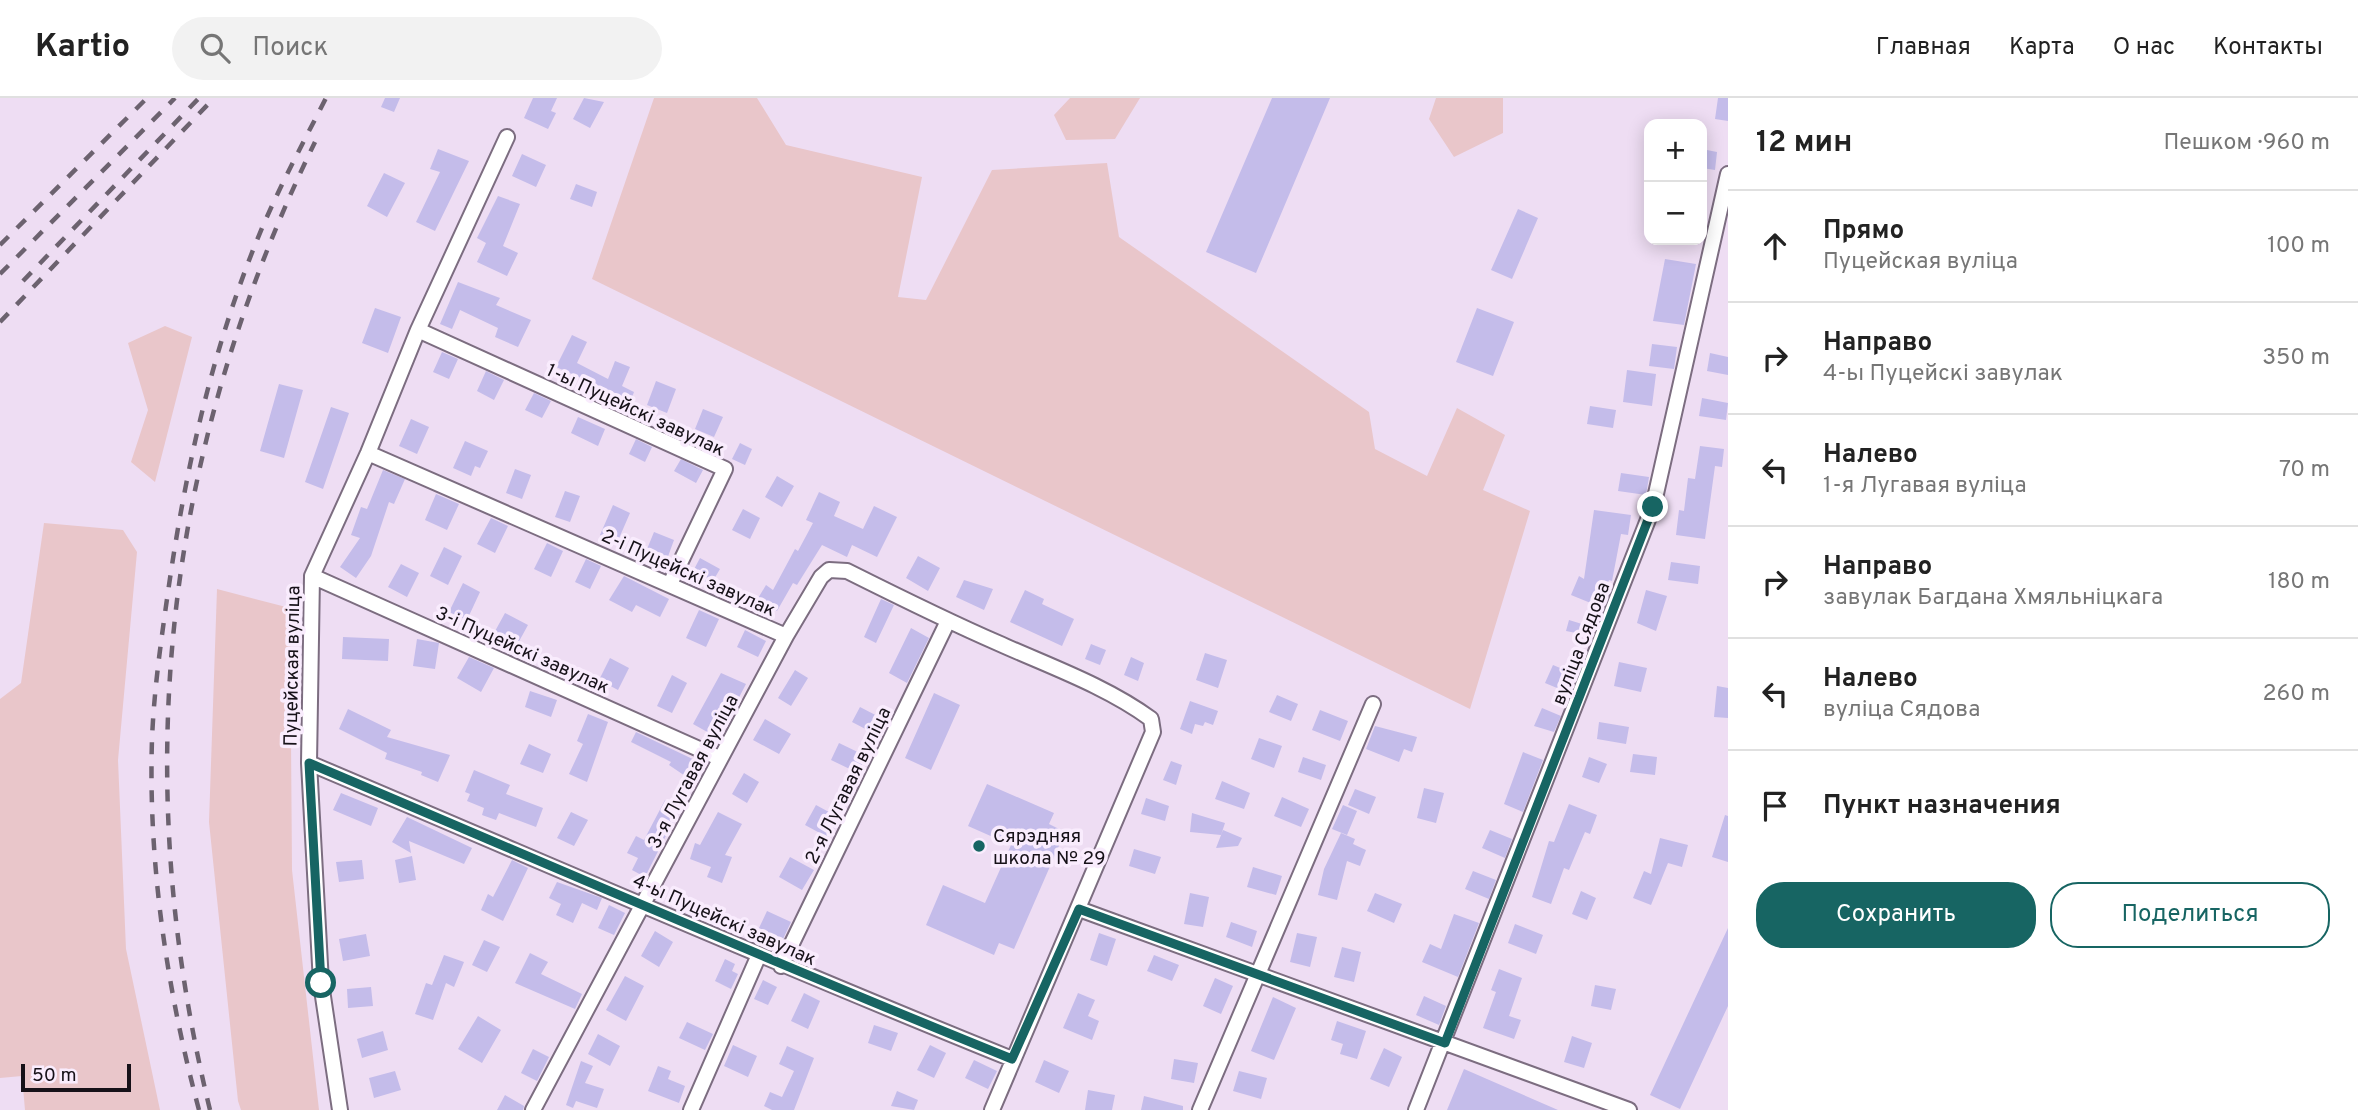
<!DOCTYPE html>
<html lang="ru">
<meta charset="utf-8">
<style>
:root{--surface:#fff;--page:#f2f2f2;--text:#222;--muted:#767676;--line:#e0e0e0;--accent:#176563}
body{margin:0;font-family:Overpass,sans-serif;background:var(--page);color:var(--text)}
.controls{position:absolute;right:21px;top:21px;display:grid;overflow:hidden;border-radius:14px;box-shadow:0 4px 18px #0003}
.controls button{width:63px;height:63px;display:grid;place-items:center;padding:0;border:0;border-bottom:2px solid var(--line);background:var(--surface);color:var(--text);font:35px sans-serif}
.scale{position:absolute;left:21px;bottom:18px;width:110px;box-sizing:border-box;padding-left:7px;border:4px solid #161118;border-top:0;font-size:19px;line-height:24px;white-space:nowrap;color:#161118;-webkit-text-stroke:5px #f9ecfd;paint-order:stroke}
.stop{position:absolute;width:21px;height:21px;margin:-16px;border:5px solid #176563;border-radius:50%;background:#fff}
.stop.end{background:#176563;border-color:#fff;box-shadow:0 2px 7px #0008}
.list{margin:0;padding:0;list-style:none}
h2{display:flex;justify-content:space-between;align-items:center;height:91px;margin:0;padding:0 28px;font-size:30px}
h2 small{font-size:23px;font-weight:400;color:var(--muted)}
.list li{display:grid;grid-template-columns:46px 1fr auto;gap:21px;align-items:center;box-sizing:border-box;height:112px;padding:0 28px;border-top:2px solid var(--line)}
.list b{display:block;font-size:26px;white-space:nowrap}
.list p{margin:0;font-size:23px;white-space:nowrap;color:var(--muted)}
.list em{font-size:23px;font-style:normal;color:var(--muted)}
.actions{display:flex;gap:14px;padding:21px 28px}
.actions a{flex:1;padding:16px 0;border:2px solid var(--accent);border-radius:28px;text-align:center;font-size:24px;color:var(--accent)}
.actions .main{background:var(--accent);color:#fff}
.icon{flex:none;width:38px;height:38px;fill:none;stroke:currentColor;stroke-width:2;stroke-linecap:round;stroke-linejoin:round}
.map{position:relative;flex:none;width:1728px;height:1012px;overflow:hidden}
header{display:flex;align-items:center;gap:42px;box-sizing:border-box;height:98px;padding:0 35px;background:var(--surface);border-bottom:2px solid var(--line)}
header strong{font-size:33px}
nav{display:flex;gap:38px;margin-inline-start:auto;font-size:24px}
.search{width:490px;height:63px;background:var(--page);display:flex;align-items:center;gap:18px;box-sizing:border-box;padding:0 24px;border-radius:38px;color:var(--muted);font-size:26px}
main{display:flex}
aside{flex:1;background:var(--surface)}
.map>svg:first-child{display:block}
</style>
<header>
<strong>Kartio</strong>
<div class="search"><svg class="icon" aria-label="search" viewBox="0 0 24 24"><circle cx="10" cy="10" r="6"/><path d="M15 15l6 6"/></svg>Поиск</div>
<nav><a>Главная</a><a>Карта</a><a>О нас</a><a>Контакты</a></nav>
</header>
<main>
<div class="map">
<svg width="1728" height="1012" viewBox="0 0 1728 1012">
<rect width="100%" height="100%" fill="#eeddf3"/>
<path fill="#e9c6ca" d="M654,0H757L786,47L922,79L898,199L926,202L992,72L1107,65L1119,139L1369,314L1375,351L1427,378L1457,310L1505,337L1483,392L1530,413L1470,611L592,181Z
M1070,0H1140L1115,41L1066,42L1054,17Z
M1436,0H1503V35L1454,59L1429,21Z
M165,228L192,239L155,384L131,364L148,312L128,245Z
M44,425L123,432L137,454L118,662L126,851L160,1012H25L22,978L0,980V601L21,585Z
M217,491L290,510L292,772L319,1012H241L238,1003L209,724Z"/>
<path fill="#c4bcea" d="M385,0H400L394,14L381,9Z
M533,0H557L551,13L556,15L548,31L524,20Z
M584,0L604,4L590,30L573,21Z
M1272,0H1330L1256,175L1206,154Z
M1718,0H1728V23L1715,21Z
M438,51L469,63L435,133L416,124L440,74L430,71Z
M1702,51L1717,54L1715,72L1702,70Z
M522,56L546,67L536,89L512,78Z
M384,75L405,85L387,119L367,108Z
M576,86L597,94L592,109L570,101Z
M498,98L520,106L503,148L518,155L507,178L477,164L486,145L477,140Z
M1518,111L1538,120L1512,181L1491,172Z
M1665,161L1696,166L1684,227L1653,223Z
M458,184L500,200L496,207L531,222L518,249L495,239L498,230L460,212L452,231L440,226Z
M375,210L401,219L388,255L362,245Z
M1477,210L1514,224L1493,278L1456,264Z
M572,237L587,244L577,265L608,281L615,263L630,269L622,288L634,294L631,302L556,269Z
M1652,246L1677,249L1674,271L1649,268Z
M442,254L458,261L449,281L433,274Z
M1710,255L1728,259V277L1707,273Z
M1627,272L1656,276L1652,308L1623,304Z
M486,273L504,282L494,302L477,293Z
M656,283L676,291L667,315L647,307Z
M279,286L303,292L284,360L260,353Z
M534,295L551,303L542,320L525,312Z
M1702,300L1728,305L1726,322L1699,318Z
M1590,308L1616,312L1613,330L1587,326Z
M331,309L349,315L323,391L305,384Z
M703,311L723,319L714,339L695,331Z
M578,319L605,331L598,348L571,335Z
M411,321L429,329L417,356L399,348Z
M636,341L652,349L645,364L629,356Z
M465,343L488,353L480,370L475,368L471,378L453,370Z
M740,345L752,351L745,367L732,361Z
M1700,348L1724,351L1722,369L1715,368L1705,441L1676,437L1679,412L1684,413L1688,380L1695,381Z
M681,361L703,372L696,385L674,373Z
M515,371L531,377L522,401L506,395Z
M383,372L405,381L394,406L389,404L371,458L356,480L340,469L360,440L351,437L361,409L367,411Z
M1621,375L1649,379L1646,397L1618,393Z
M777,378L794,388L782,409L765,399Z
M565,393L580,398L570,424L555,419Z
M819,394L840,404L834,418L863,431L874,408L897,419L877,459L852,447L847,459L822,447L797,487L793,485L777,513L757,502L766,487L773,492L795,451L798,453L813,425L806,422Z
M436,396L459,406L447,432L425,422Z
M613,407L630,415L617,445L600,437Z
M743,411L760,420L750,441L732,432Z
M1594,412L1631,417L1628,437L1621,436L1612,483L1609,482L1598,508L1571,497L1579,478L1584,481Z
M491,420L508,428L495,455L477,446Z
M654,434L674,442L666,464L645,456Z
M547,445L563,453L551,479L534,471Z
M444,449L462,458L448,487L430,478Z
M918,458L940,470L928,493L906,480Z
M700,460L720,471L710,488L691,477Z
M586,461L601,468L590,491L575,484Z
M1671,464L1700,468L1698,486L1668,482Z
M401,466L419,475L407,499L388,489Z
M624,478L669,501L660,519L636,507L632,514L609,502Z
M964,482L993,491L984,512L956,499Z
M463,485L480,494L467,522L449,514Z
M1025,492L1044,501L1042,506L1074,521L1062,548L1010,524Z
M1646,492L1667,498L1656,533L1637,525Z
M881,501L894,507L876,545L864,539Z
M699,512L719,521L706,549L686,540Z
M505,515L528,527L517,547L494,535Z
M1569,522L1595,530L1592,538L1566,533Z
M911,530L929,540L907,585L889,575Z
M745,532L766,543L758,559L737,549Z
M343,539L389,541L388,563L342,561Z
M417,541L439,545L435,571L413,568Z
M1091,546L1106,552L1100,567L1085,561Z
M1205,555L1227,562L1218,590L1196,582Z
M469,559L494,570L481,594L457,580Z
M1131,559L1144,565L1138,583L1124,577Z
M610,560L629,570L618,592L599,582Z
M1619,564L1647,570L1641,594L1614,588Z
M1553,567L1577,577L1569,595L1545,585Z
M795,572L808,580L791,608L778,600Z
M721,575L746,586L718,640L693,626Z
M672,577L687,585L672,615L657,608Z
M1717,588L1728,590V620L1714,619Z
M530,593L557,602L551,619L525,609Z
M934,595L960,607L931,672L905,660Z
M1277,597L1298,606L1291,623L1269,614Z
M1190,603L1218,613L1213,627L1205,624L1203,628L1195,626L1192,636L1180,631Z
M860,609L885,622L877,637L852,624Z
M1542,610L1561,618L1554,634L1534,628Z
M348,611L391,632L387,639L450,657L438,684L421,677L422,674L385,661L387,655L339,631Z
M1320,612L1348,623L1340,643L1312,632Z
M588,616L608,624L587,684L569,676L583,646L577,643Z
M765,621L791,636L779,656L753,642Z
M1599,624L1629,629L1626,646L1597,641Z
M1375,628L1417,639L1412,654L1404,651L1399,664L1366,651Z
M636,634L701,665L691,682L669,667L671,664L631,644Z
M1259,640L1282,648L1274,670L1251,661Z
M839,645L866,658L858,675L831,662Z
M529,646L551,656L543,675L520,666Z
M1523,654L1543,662L1523,714L1504,706Z
M1633,656L1657,659L1655,677L1630,674Z
M1303,659L1326,667L1321,682L1298,674Z
M1589,659L1607,666L1599,685L1582,679Z
M1171,663L1182,667L1176,687L1163,682Z
M474,672L510,687L506,696L543,710L536,729L499,715L496,722L482,717L484,710L467,703L470,696L465,694Z
M744,675L759,684L747,705L732,696Z
M1222,683L1250,695L1244,711L1215,701Z
M987,686L1054,715L1049,726L1065,734L1014,851L999,845L994,857L926,827L943,787L985,805L1011,747L968,728Z
M1424,690L1444,695L1436,725L1417,720Z
M1355,691L1376,699L1369,716L1348,707Z
M341,695L378,710L371,728L333,712Z
M1282,699L1309,711L1301,729L1274,718Z
M1146,700L1169,708L1165,723L1141,716Z
M665,702L680,710L645,779L632,772L638,760L627,755L636,738L644,742Z
M1569,706L1597,717L1590,736L1585,734L1569,772L1564,770L1551,806L1532,799L1549,743L1554,744Z
M816,707L840,720L829,740L805,727Z
M1343,707L1357,713L1347,737L1332,731Z
M571,714L588,722L574,748L557,740Z
M718,714L742,726L725,757L732,759L722,785L707,779L711,769L690,761L695,745L700,747Z
M1192,715L1225,725L1221,737L1190,734Z
M1725,717L1728,718V764L1712,759Z
M407,719L472,750L464,766L409,743L411,755L392,744Z
M1223,732L1242,740L1238,748L1216,750Z
M1490,732L1512,741L1505,760L1482,750Z
M1341,735L1355,741L1353,746L1366,752L1360,768L1347,763L1337,802L1318,797L1324,771Z
M1660,740L1688,747L1682,769L1668,765L1651,807L1633,800L1644,773L1651,776Z
M1134,751L1161,759L1155,776L1129,768Z
M412,758L416,782L399,785L395,762Z
M790,759L814,772L802,792L779,779Z
M362,762L364,781L339,784L336,764Z
M512,762L528,770L503,823L481,812L488,796L493,799Z
M1253,769L1282,778L1276,797L1247,789Z
M1473,773L1496,782L1489,801L1465,791Z
M557,784L602,800L597,812L582,805L573,825L556,817L561,806L549,800Z
M1581,793L1596,800L1587,822L1572,816Z
M1190,795L1209,799L1203,829L1184,826Z
M1375,795L1402,806L1394,825L1367,813Z
M609,807L625,815L614,837L598,830Z
M767,813L791,824L783,841L759,830Z
M1454,816L1479,825L1458,879L1422,864L1430,846L1441,851Z
M1231,824L1257,833L1252,849L1226,839Z
M1515,826L1543,837L1536,856L1508,845Z
M1728,830V908L1680,1011L1650,997Z
M655,833L673,844L659,869L641,858Z
M1099,835L1116,841L1107,868L1090,862Z
M1297,835L1317,839L1310,869L1290,864Z
M366,836L370,858L343,863L339,841Z
M484,842L500,849L487,874L472,867Z
M1342,849L1361,854L1354,884L1334,879Z
M530,855L548,864L541,876L582,896L575,911L515,885Z
M444,857L464,864L454,889L446,885L433,922L415,916L426,885L432,887Z
M1154,857L1179,867L1172,883L1147,873Z
M725,861L735,866L732,873L738,876L731,891L715,883Z
M1499,871L1522,880L1509,918L1521,922L1514,941L1483,930L1496,894L1491,892Z
M625,878L644,888L626,923L606,912Z
M1215,880L1233,888L1221,916L1203,908Z
M763,882L777,889L768,907L754,901Z
M1595,887L1616,891L1611,912L1591,908Z
M371,889L373,908L348,910L347,891Z
M804,895L820,903L808,931L791,923Z
M1078,895L1095,902L1088,918L1099,923L1092,942L1063,930Z
M1424,898L1446,908L1439,927L1416,917Z
M1273,899L1296,910L1274,962L1251,953Z
M478,918L501,932L482,965L458,951Z
M1337,923L1366,933L1357,961L1340,956L1343,946L1331,942Z
M687,924L713,936L705,952L679,940Z
M874,927L898,935L891,953L868,945Z
M383,933L388,952L362,960L357,941Z
M598,936L620,948L610,968L588,956Z
M1572,938L1592,945L1584,970L1564,964Z
M733,947L757,958L748,979L724,968Z
M930,947L946,955L934,980L917,972Z
M787,948L814,960L794,1012H772L764,1008L770,994L782,999L794,973L779,966Z
M1384,950L1402,959L1389,989L1370,981Z
M533,951L549,959L537,983L521,975Z
M1174,961L1198,965L1194,985L1171,981Z
M974,962L997,973L988,991L965,980Z
M1044,962L1069,973L1059,995L1035,984Z
M581,963L593,968L585,985L604,991L597,1010L576,1003L573,1010L566,1007Z
M658,968L671,973L668,981L685,988L679,1005L648,993Z
M1464,971L1558,1012H1447Z
M395,973L401,992L374,1000L369,980Z
M1239,973L1267,980L1261,1001L1233,993Z
M1088,992L1115,997L1112,1012H1085Z
M897,993L918,1002L914,1012L891,1008Z
M505,997L524,1008L523,1012H497Z
M1144,998L1183,1008V1012H1141Z"/>
<g fill="none" stroke-linecap="round" stroke-linejoin="round">
<g stroke="#7c6d80" stroke-width="18">
<path id="minor" d="M418,232L725,371L670,486
M368,355L786,538L821,479L829,472L847,473C897,498 947,523 998,545C1049,568 1106,588 1151,621L1153,634L992,1012
M312,478L719,660
M309,665C543,764 776,866 1012,961
M1079,811L1629,1012
M781,868L948,523
M340,1012L321,885L309,665L312,478L368,355L418,232L507,39
M533,1012L786,538
M691,1012L758,859
M1200,1012L1373,606
M1416,1012L1653,409L1728,76"/>
</g>
<use href="#minor" stroke="#fff" stroke-width="14"/>
<path stroke="#6c626f" stroke-width="4.5" stroke-dasharray="12 12" stroke-linecap="butt" d="M0,147L147,0
M0,176L175,0
M23,183L199,0
M0,224L214,0
M199,1012C167,893 148,765 152,641C154,592 161,543 168,494C185,375 210,260 255,147C275,97 301,49 326,0
M210,1012C128,677 164,354 315,44"/>
</g>
<g fill="none" stroke-linecap="round" stroke-linejoin="round">
<path stroke="#176563" stroke-width="9" d="M321,885L309,665C543,764 776,866 1012,961L1079,811L1445,945L1653,409"/>
</g>
<circle fill="#176563" stroke="#f9ecfd" stroke-width="2.5" cx="979" cy="748" r="7"/>
<g text-anchor="middle" stroke-width="7" stroke-linejoin="round" paint-order="stroke">
<g font-size="19" fill="#161118" stroke="#f9ecfd">
<text transform="translate(636 311) rotate(25)" y="7">1-ы Пуцейскі завулак</text>
<text transform="translate(689 474) rotate(24)" y="7">2-і Пуцейскі завулак</text>
<text transform="translate(1580 545) rotate(-69)" y="7">вуліца Сядова</text>
<text transform="translate(523 551) rotate(24)" y="7">3-і Пуцейскі завулак</text>
<text transform="translate(291 568) rotate(-89)" y="7">Пуцейская вуліца</text>
<text transform="translate(692 673) rotate(-62)" y="7">3-я Лугавая вуліца</text>
<text transform="translate(847 687) rotate(-64)" y="7">2-я Лугавая вуліца</text>
<text transform="translate(725 821) rotate(24)" y="7">4-ы Пуцейскі завулак</text>
</g>
<g font-size="19" fill="#161118" stroke="#f9ecfd" text-anchor="start">
<text x="993" y="744">Сярэдняя<tspan x="993" dy="22">школа № 29</tspan></text>
</g>
</g>
</svg>
<div class="controls">
<button>+</button>
<button>−</button>
</div>
<div class="scale">50 m</div>
<div class="stop" style="left:321px;top:885px"></div>
<div class="stop end" style="left:1653px;top:409px"></div>
</div>
<aside>
<h2>12 мин<small>Пешком · 960 m</small></h2>
<ul class="list">
<li><svg class="icon" aria-label="ahead" viewBox="0 0 24 24"><path d="M12 20V5M6 11l6-6 6 6"/></svg><div><b>Прямо</b><p>Пуцейская вуліца</p></div><em>100 m</em></li>
<li><svg class="icon" aria-label="right" viewBox="0 0 24 24"><path d="M7 20v-9h11M14 6l5 5-5 5"/></svg><div><b>Направо</b><p>4-ы Пуцейскі завулак</p></div><em>350 m</em></li>
<li><svg class="icon" aria-label="left" viewBox="0 0 24 24"><path d="M17 20v-9H6M10 6l-5 5 5 5"/></svg><div><b>Налево</b><p>1-я Лугавая вуліца</p></div><em>70 m</em></li>
<li><svg class="icon" aria-label="right" viewBox="0 0 24 24"><path d="M7 20v-9h11M14 6l5 5-5 5"/></svg><div><b>Направо</b><p>завулак Багдана Хмяльніцкага</p></div><em>180 m</em></li>
<li><svg class="icon" aria-label="left" viewBox="0 0 24 24"><path d="M17 20v-9H6M10 6l-5 5 5 5"/></svg><div><b>Налево</b><p>вуліца Сядова</p></div><em>260 m</em></li>
<li><svg class="icon" aria-label="arrive" viewBox="0 0 24 24"><path d="M6 21V4h12l-3 4 3 4H6"/></svg><div><b>Пункт назначения</b></div></li>
</ul>
<div class="actions"><a class="main">Сохранить</a><a>Поделиться</a></div>
</aside>
</main>
